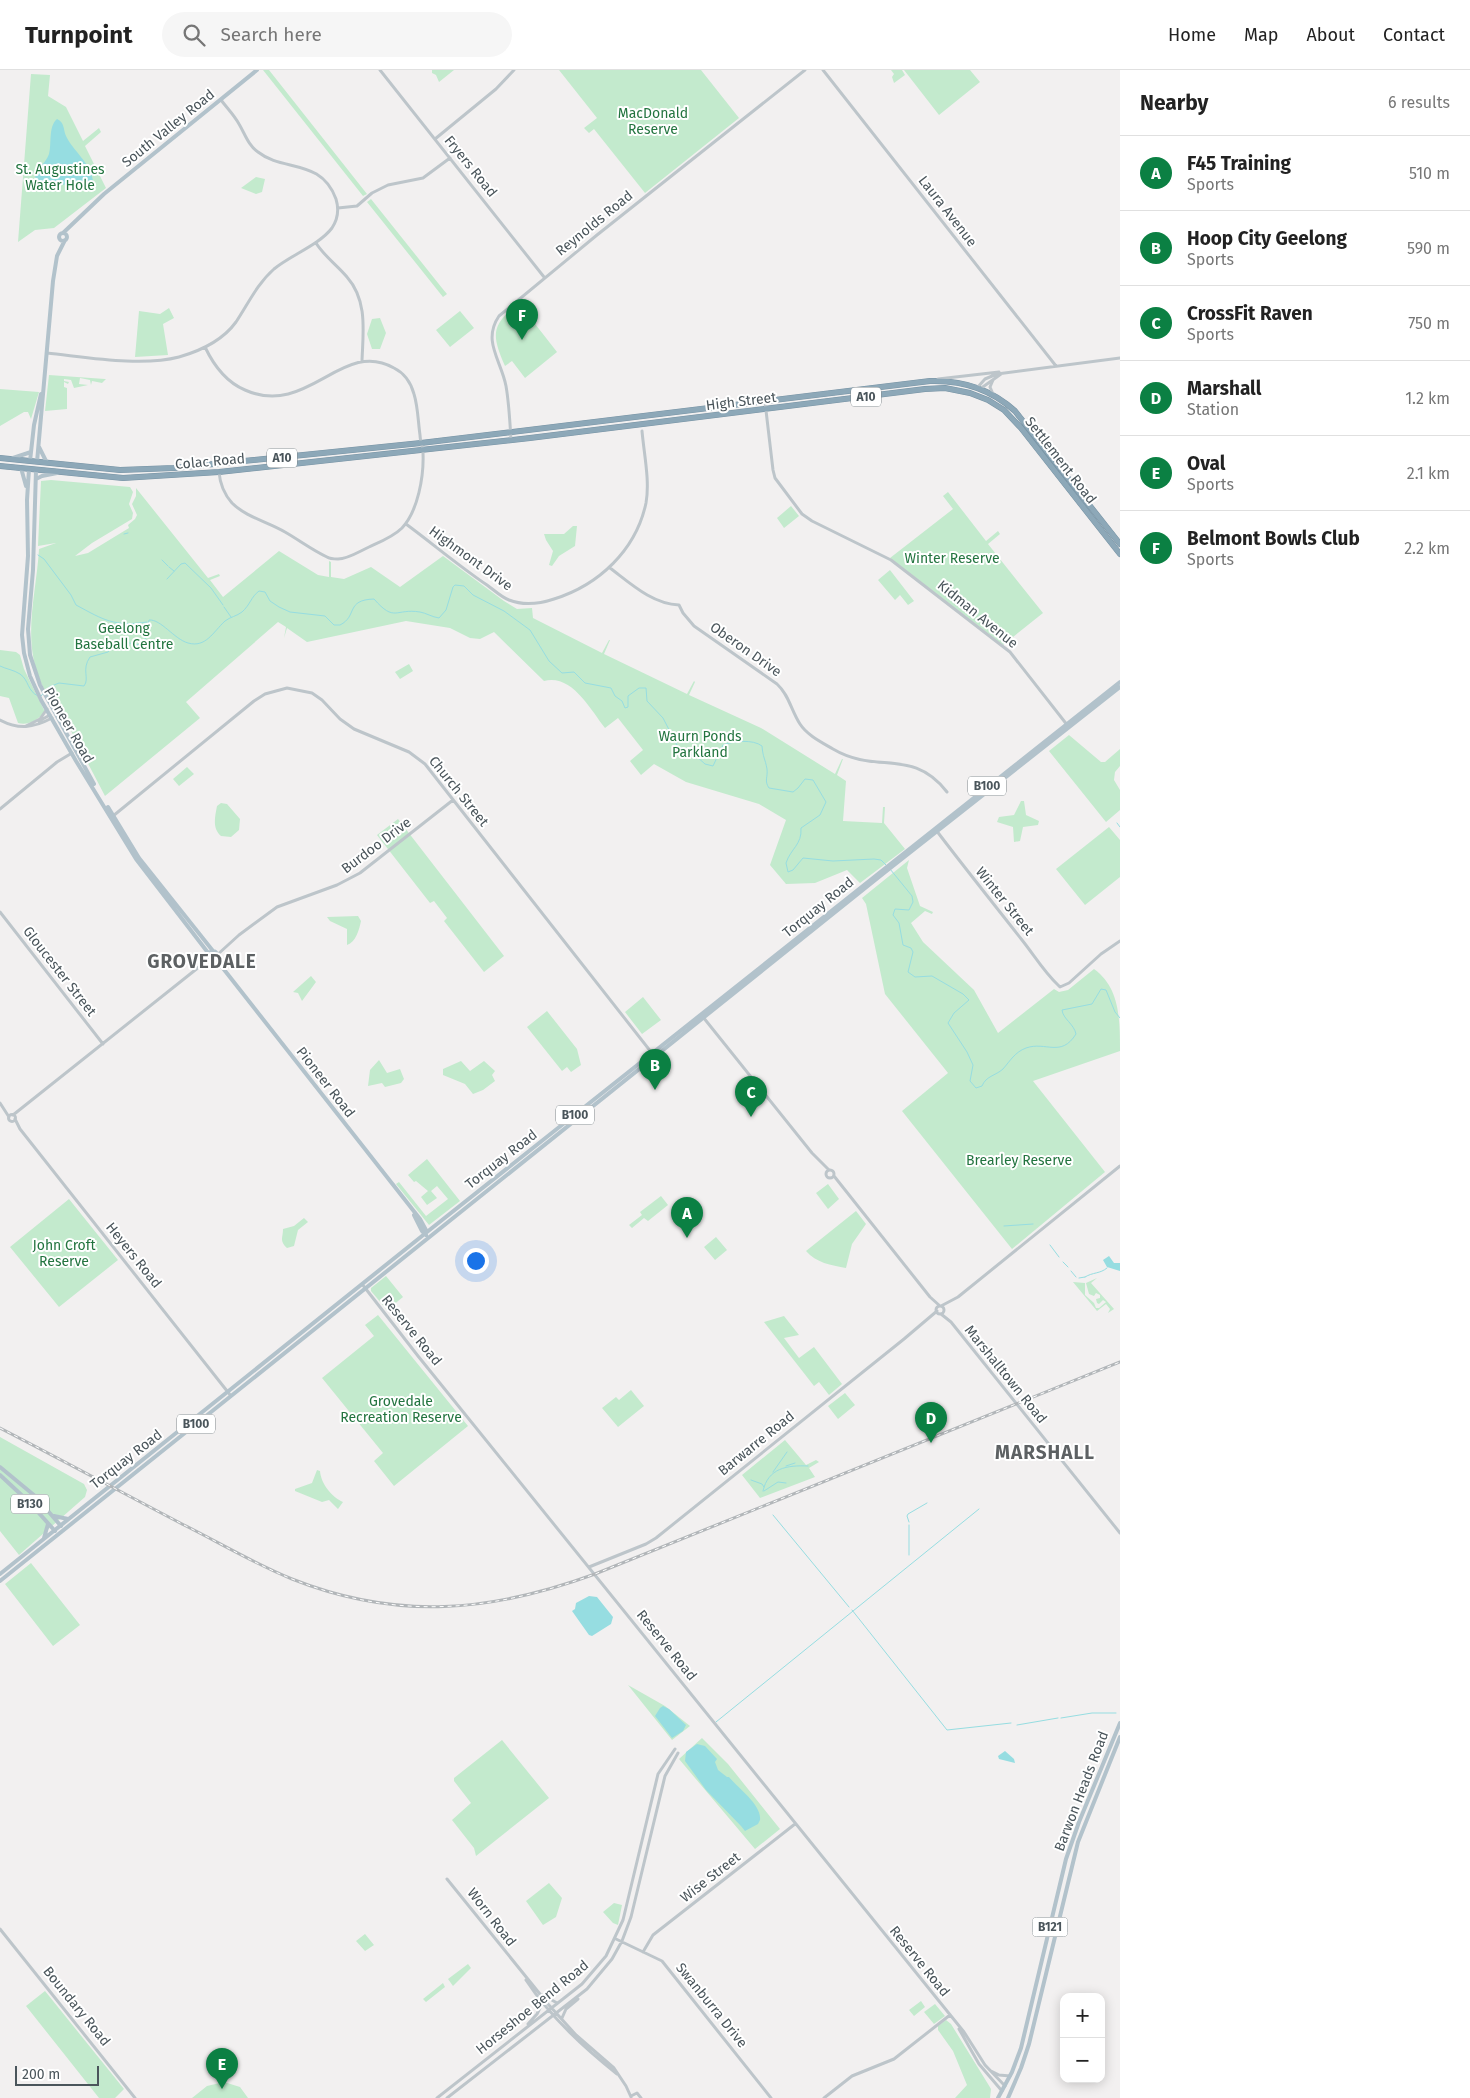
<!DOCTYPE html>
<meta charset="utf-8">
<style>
:root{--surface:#fff;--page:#f6f6f6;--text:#222;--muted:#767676;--line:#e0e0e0;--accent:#0b8043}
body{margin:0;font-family:"Fira Sans",sans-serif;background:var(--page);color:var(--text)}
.controls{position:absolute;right:15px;bottom:15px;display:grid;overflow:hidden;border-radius:10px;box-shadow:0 2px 12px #0003}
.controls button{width:45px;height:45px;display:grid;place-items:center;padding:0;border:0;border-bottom:1px solid var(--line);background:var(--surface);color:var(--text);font:25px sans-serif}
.scale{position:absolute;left:15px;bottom:12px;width:84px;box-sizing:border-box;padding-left:5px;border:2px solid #4a555b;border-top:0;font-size:14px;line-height:18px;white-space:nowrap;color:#4a555b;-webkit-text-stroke:4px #fff;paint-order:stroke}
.you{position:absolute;left:475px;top:1190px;width:18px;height:18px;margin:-12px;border:4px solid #fff;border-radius:50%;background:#1a73e8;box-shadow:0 0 0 8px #1a73e833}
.badge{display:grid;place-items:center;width:32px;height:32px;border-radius:50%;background:var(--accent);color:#fff;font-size:16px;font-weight:700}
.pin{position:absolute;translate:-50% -41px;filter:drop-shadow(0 1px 2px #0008)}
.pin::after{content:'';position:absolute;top:26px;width:18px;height:15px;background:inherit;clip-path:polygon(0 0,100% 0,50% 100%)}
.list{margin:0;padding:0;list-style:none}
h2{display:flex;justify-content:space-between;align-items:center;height:65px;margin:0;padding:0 20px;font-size:21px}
h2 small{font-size:16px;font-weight:400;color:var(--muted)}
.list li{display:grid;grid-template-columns:32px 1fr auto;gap:15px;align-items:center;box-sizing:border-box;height:75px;padding:0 20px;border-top:1px solid var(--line)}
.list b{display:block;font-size:19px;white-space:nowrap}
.list p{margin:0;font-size:16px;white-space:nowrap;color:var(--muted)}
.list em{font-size:16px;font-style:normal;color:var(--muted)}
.icon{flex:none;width:28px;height:28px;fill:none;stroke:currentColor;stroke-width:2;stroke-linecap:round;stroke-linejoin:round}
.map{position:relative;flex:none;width:1120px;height:2028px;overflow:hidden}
header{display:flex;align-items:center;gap:30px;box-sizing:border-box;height:70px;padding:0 25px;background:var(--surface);border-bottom:1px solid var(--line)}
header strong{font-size:24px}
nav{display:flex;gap:28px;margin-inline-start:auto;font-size:18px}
.search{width:350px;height:45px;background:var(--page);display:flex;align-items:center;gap:12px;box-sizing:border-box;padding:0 18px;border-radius:28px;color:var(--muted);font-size:19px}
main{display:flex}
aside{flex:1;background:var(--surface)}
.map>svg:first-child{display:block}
</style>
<header>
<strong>Turnpoint</strong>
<div class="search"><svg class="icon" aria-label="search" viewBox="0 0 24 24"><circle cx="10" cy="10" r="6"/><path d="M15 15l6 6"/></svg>Search here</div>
<nav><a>Home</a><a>Map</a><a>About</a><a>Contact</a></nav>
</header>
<main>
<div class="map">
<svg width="1120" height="2028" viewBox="0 0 1120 2028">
<rect width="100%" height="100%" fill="#f2f0f0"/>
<path fill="#c3eacd" d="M263,0H269L367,124L363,126Z
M432,0H454L439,12L436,5L432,3Z
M559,0H701L739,48L645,123L594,59L589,63L584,58L597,48Z
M891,0H902L905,5L894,13L892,7L894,4Z
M904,0H970L980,12L939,45Z
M31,4L50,5L48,26L66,37L83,71L99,58L101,62L85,76L106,118L54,158L35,160L18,172Z
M256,107L265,109L262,122L256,124L241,118Z
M371,129L442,218L447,224L443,227L367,132Z
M522,231L528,239L525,241L557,282L525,308L512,291L505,296C490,262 492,254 522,231Z
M169,238L174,248L163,254L168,285L135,287L139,241L160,244Z
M460,241L474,258L450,277L436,260Z
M380,248L386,263L380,279H372L367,264L372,249Z
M49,305L105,309H106L102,313L92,311L91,315L90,310L80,308L79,314L88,315L74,318L71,310L64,309V311L69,312L68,314L64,312V317L67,318V339L45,341Z
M0,319L39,322L31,349L28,342H24L0,356Z
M51,410L130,417L133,422L129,434L133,443L132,449L92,473L75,486L88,483L129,458L128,455L135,449L137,445L132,434L136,426V418L208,508L219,504L220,506L210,510L223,527L279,481L318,505L329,507V491L331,492V507L344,509L371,497L400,517L443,486L504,531L517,539L532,538L533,548L602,583L609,570H610L604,584L687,624L694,611L695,612L689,625L761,658L835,704L842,689H843L837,705L846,711L843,751L882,753L883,737H885L884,753L905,779L860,813L847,800L815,813L786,814L770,795L786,750L759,734L686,712L654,694L641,705L630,691L643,680L618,648L605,658C590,639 572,604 544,611L494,562L480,569L470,568L450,558L406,551L307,572L287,558L284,568L286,557L278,552L186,632L200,648L105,726L58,636L55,637C46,623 37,608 34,591C26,556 37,515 39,479L56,473L38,476L41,411Z
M948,422L986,471L998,461L1000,464L988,474L1043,543L1003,575L890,488L953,439L943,426Z
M791,436L799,446L784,458L777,448Z
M573,456H577L575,476L559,486L552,496L549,495L553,481L546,470L544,464H564Z
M890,500L914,531L908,535L900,525L895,530L878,510Z
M0,580L16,582L20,585L24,599L45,642C38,650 28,656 18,653L9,628L0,626Z
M409,594L413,601L400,609L395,602Z
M1069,665L1101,692H1105L1120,679V696L1115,702L1114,710L1120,720V740L1106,752L1049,681Z
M187,697L194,704L179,716L173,709Z
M1021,731H1024L1026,745L1039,751L1038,755L1023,757L1020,771L1014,772L1013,757L997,752L999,747L1014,745Z
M221,733L227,734L240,749L239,760L231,767L221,766C212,758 215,747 217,736Z
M398,749L504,886L484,902L444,851L447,848L434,831L430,833L377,765Z
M1109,757L1120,770V807L1085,835L1056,799Z
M909,790L907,798L920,836L933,842L932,844L925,841L911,853L923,872L974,920L998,963L1054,919L1059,922L1068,920L1094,899C1120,918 1120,949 1120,981L1033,1011L1105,1102L1012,1179L902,1041L948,1003L885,924L866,834L862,828Z
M358,846L361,851C359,860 356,872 347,875V859L330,851L327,847Z
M311,906L316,912L302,931L298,923L293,922Z
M643,927L661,950L642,964L625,942Z
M547,941L577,979L581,995L571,1002L567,997L562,1001L527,957Z
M379,990L387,1003L400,999L404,1009L401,1013L385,1017L382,1013L368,1016L370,1000Z
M461,991L470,1001L484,991L495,1001L492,1005L495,1011L483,1020L473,1024L465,1014L443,1005V999Z
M427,1089L460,1131L429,1155L396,1114L399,1112L426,1146L448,1129L437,1116L431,1121L437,1128L427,1135L421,1127L428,1121L416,1111L414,1112L408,1105Z
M828,1114L839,1129L828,1139L816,1123Z
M661,1126L668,1135L648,1151L644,1148L632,1158L629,1155L642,1145L640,1142Z
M69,1129L118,1190L59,1237L10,1177Z
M856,1141L866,1154L852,1174L846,1198C831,1195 816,1193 806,1181Z
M304,1148L308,1152L298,1160L294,1176L287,1178C279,1170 283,1168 283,1159L294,1156Z
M716,1167L727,1180L715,1190L704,1177Z
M386,1206L403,1227L387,1240L371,1221V1218Z
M1097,1208L1091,1213L1114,1239L1108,1243L1110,1239L1106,1234L1097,1241L1073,1212L1085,1213V1225L1094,1233L1096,1238H1099L1106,1232L1103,1230L1099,1234L1097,1233L1096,1229L1100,1228V1225L1096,1223L1094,1226L1089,1224L1086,1213Z
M378,1245L468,1356L394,1416L374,1391L383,1383L322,1308L374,1266L365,1255Z
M784,1246L799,1265L784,1268L799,1288L814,1277L842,1314L829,1325L819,1312L814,1316L764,1252Z
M631,1320L644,1336L618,1357L602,1338L616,1327L619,1330Z
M845,1323L855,1335L838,1349L828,1336Z
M0,1367L84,1414L87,1420L85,1427L19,1485L0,1461Z
M785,1370L806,1395L816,1390L819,1392L809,1398L815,1407L760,1428L742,1405Z
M317,1400L320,1401C321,1414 332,1427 343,1432L338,1439L329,1430L322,1432L295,1421V1419L312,1413Z
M31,1493L80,1555L53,1576L5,1514Z
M628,1615L665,1636L690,1656L672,1670Z
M702,1668L728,1694L780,1759L755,1779L679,1689Z
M502,1670L549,1728L476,1786L474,1778L452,1750L471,1733L454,1711V1708Z
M549,1813L562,1828L556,1847L543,1855L526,1831Z
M614,1833L622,1835L618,1855L613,1853L603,1842Z
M365,1864L374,1875L365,1881L356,1871Z
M468,1894L471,1898L453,1916L448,1909Z
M443,1913L445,1917L426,1932L423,1929Z
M45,1921L124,2019L115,2028H99L26,1936Z
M921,1931L925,1937L914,1946L909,1940Z
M935,1934L945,1946L934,1954L924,1942Z
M946,1950L951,1954L988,2014L991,2019L990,2028H955L967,2015L953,1981L938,1960V1956Z
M224,2012L240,2017L248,2028H192L207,2016Z"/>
<path fill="#96dde1" d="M57,49C65,53 63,59 66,66C73,81 91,93 93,111L90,113L42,116L36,112L35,104C39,96 46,93 49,84C52,73 48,57 57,49Z
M1109,1186L1114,1193H1120V1201L1107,1197L1103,1190Z
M589,1526L597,1527L613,1547L611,1554L592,1566L589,1565L572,1541L575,1539L576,1533Z
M663,1636L669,1639L686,1655L683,1661L672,1668L655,1646L660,1638Z
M697,1674L705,1676L717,1689L715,1692L718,1700L727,1707H729C738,1718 762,1735 760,1750L758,1754L745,1761L741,1756L706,1720L685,1691L686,1682Z
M1005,1681L1014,1689L1015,1693L999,1689L998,1686Z"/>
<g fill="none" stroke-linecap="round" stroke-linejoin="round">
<path stroke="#96dde1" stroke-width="1" d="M124,464L128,463
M38,485L44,489L71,525L76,535C104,550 114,557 147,552
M162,490L168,496
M169,497L174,501
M167,509L181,494L185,493L211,518L223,535
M224,537L231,547
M0,596C6,599 14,600 20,604C29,610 27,621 38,626
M41,626L49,617L59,613L84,616C90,608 81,600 90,587L108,582L119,571L140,575L145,570L149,550C161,549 174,569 188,573C206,578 213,562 225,551C230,547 237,546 242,542C250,535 251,527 259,521L265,522L270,531L279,537L290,542L325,546L334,555H340C358,546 345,530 374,529C395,553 395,538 420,542C426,543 432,547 439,548L446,540L453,517L455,515L464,516L473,525L504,541L530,560L549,591L562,603L574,602L585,613L611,618L615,626L622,631L625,638L628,637V626L639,618H646L647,631L663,648L679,679L686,684L696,686L705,694L713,696L723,675C733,671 753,669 762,676C763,688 765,688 767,699C768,707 764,711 769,718L793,722L798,718L805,709L813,710L826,732L820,745L801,758C802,775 791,778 786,793L788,802L793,800L803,788L833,791L874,789L881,790L887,796
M1117,753L1120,757
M890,799L912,826L913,832L909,840L895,839L893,845L899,853L903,875L911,878L913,882L908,902L915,907L932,906L963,924L969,930L954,943L948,953L967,982L973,995L970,1011L976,1018L982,1016C986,1006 995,1006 1003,999C1010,991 1015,982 1026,978C1046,971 1061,988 1076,964C1074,954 1063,949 1062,940L1092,934L1101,919L1106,920L1115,942L1120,948
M1004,1156L1033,1154
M1050,1175L1059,1187
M1063,1192L1068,1197
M1071,1201L1076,1207
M1085,1207C1093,1202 1100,1204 1107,1198
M1079,1208L1085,1207
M786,1396L795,1393
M773,1402L787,1382
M751,1410L762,1414L764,1417
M763,1421C768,1398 787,1395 808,1396
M764,1421L778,1412L786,1413
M773,1445L849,1537
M909,1452L907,1446L908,1444L927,1433
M909,1485V1455
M852,1540L947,1660L1011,1653
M1061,1648L1092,1643H1116
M716,1652L979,1439
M1017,1655L1058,1648"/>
<g stroke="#7893a4" stroke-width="6">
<path id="highway" d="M0,388L120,400L174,398L421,373L930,311C962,310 991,319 1015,341L1120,474
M0,396L123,408L219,402L530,368L925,319L945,318L970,323L988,330L1004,340L1021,358L1120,484"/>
</g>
<path stroke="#bdc5ca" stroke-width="3" d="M380,0L544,207
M823,0L1056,296
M435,69L496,19L514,0
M338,138L357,136L372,123L388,115L423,108L450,88
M316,173C324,186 337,195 347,207C368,231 363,262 362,291
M205,277C214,296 226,312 245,320C308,348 342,268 394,298C404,303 411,313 414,324C418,337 418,351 420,365C420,371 423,377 423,383C424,406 418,441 402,458C393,467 380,472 369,477C360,481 348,489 338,489C334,489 330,489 327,487C312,480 299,470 285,462C268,452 246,447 232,433C224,424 220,414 219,402
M47,283C86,287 141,297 179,287C200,281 223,270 236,252C248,234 257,214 274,199C291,185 319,175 332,158C338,149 339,139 336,129C321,88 283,102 258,82C248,75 245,64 239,54C234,45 227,38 221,30
M938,309L999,302
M993,310L990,317L993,324
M977,318L985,309L997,304L1120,288
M980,319L1001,304
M765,332L773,400L775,408L802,444L812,451L891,490L1010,582L1068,656
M511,370C510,352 509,333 506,316C501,290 482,271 499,246L597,165L805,0
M406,454C433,474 459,496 487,515C494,520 501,527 509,530C524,536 539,534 554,529C599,515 636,480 646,433C650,411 644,384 642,361
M610,498C630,513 652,534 679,535L683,543L694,556L777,614C789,625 791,640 800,654C807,665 821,672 833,679C877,705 912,677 947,722
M0,650C19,660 33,658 52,648
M39,651L50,645
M26,656L40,649L47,639
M0,739L57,692L72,683
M113,746L254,631L265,624L287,618L312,623L322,630L340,649L354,659L409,682L425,694L655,987
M936,760C964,797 993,833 1022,870C1034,885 1044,902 1058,915L1060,917L1069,913L1101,884L1120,871
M0,842L103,974
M217,885L239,865L277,837L337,815L360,803L453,730
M203,893L209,886
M703,947L812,1083L829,1100
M0,1033L9,1047
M8.5 1048a3.5 3.5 0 1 1 7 0a3.5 3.5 0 1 1-7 0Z
M13,1045L199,897L212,889
M15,1049L20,1059L231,1326
M826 1104a4 4 0 1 1 8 0a4 4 0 1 1-8 0Z
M834,1106L930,1227L940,1236
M362,1214L418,1286L964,1962L985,1995L1005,2016
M941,1236L958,1227L1120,1096
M936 1240a4 4 0 1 1 8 0a4 4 0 1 1-8 0Z
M941,1244L951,1252L1120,1463
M589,1497L646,1474L656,1468L904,1269L937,1241
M447,1809L548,1934L576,1965L614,1998L626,2016L631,2027
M0,1859L135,2028
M616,1869L662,1891L771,2028
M643,1882L653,1865L795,1754
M526,1910C550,1947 583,1977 617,2004
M543,1925L557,1933
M562,1948L566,1939L578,1929
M528,1954L537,1944L542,1934
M959,1959L979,1994L1002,2021
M991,2001L999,2005L1010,2006
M631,2026L637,2023L641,2028
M437,2028L582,1914L606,1886L623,1850L658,1704L675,1679
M447,2028L587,1919L612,1889L622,1871L631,1847L665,1706L678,1683
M824,2028L852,2006L894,1989L950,1945"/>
<path stroke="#b2c2cb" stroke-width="4" d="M63,163L104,124L257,0
M59 167a4 4 0 1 1 8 0a4 4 0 1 1-8 0Z
M39,377L47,393
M13,388L31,382
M30,391L34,355L41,324
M37,392L53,211L57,186L65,170
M21,398L26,416
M29,399L27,430L28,486L22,565L24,583L30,606L41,630L76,691L136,789L209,884
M36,400L33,500L28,559L30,585L40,615L94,714
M36,409L42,406L57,403
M108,737L139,788L213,881
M209 885a4 4 0 1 1 8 0a4 4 0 1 1-8 0Z
M213,889L222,897L420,1149L427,1162
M414,1145L422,1161L426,1165
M0,1397L35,1426L61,1456
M0,1405L29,1432L55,1461
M54,1446L68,1449
M44,1468L48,1454
M0,1504L432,1158L1120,612
M0,1511L884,803L1120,617
M998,2028L1012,2002L1021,1978L1066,1789L1079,1752L1120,1653
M1008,2028L1021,1998L1029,1974L1078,1772L1120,1667"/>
<use href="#highway" stroke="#8da8b8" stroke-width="5"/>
<g stroke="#b2b6b9" stroke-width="3">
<path id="rail" d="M0,1358C62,1390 123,1423 184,1455C220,1473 255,1494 292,1509C398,1551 491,1542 595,1504L1120,1292"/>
</g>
<use href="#rail" stroke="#fff" stroke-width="1" stroke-dasharray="4" stroke-linecap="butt"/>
</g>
<g text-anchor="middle" stroke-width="4" stroke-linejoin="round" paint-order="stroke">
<g fill="#fff" stroke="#80888c" stroke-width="1">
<rect x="851" y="317.5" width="30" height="19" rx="4"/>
<rect x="267" y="378.5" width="30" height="19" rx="4"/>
<rect x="968" y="706.5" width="38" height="19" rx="4"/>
<rect x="556" y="1035.5" width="38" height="19" rx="4"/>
<rect x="177" y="1344.5" width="38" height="19" rx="4"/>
<rect x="11" y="1424.5" width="38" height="19" rx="4"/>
<rect x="1032.5" y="1847.5" width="35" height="19" rx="4"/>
</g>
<g font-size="12" font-weight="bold" fill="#4a555b">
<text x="866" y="331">A10</text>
<text x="282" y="392">A10</text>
<text x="987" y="720">B100</text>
<text x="575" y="1049">B100</text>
<text x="196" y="1358">B100</text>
<text x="30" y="1438">B130</text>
<text x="1050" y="1861">B121</text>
</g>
<g font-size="14" fill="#22743f" stroke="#fff">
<text x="653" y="48">MacDonald<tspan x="653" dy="16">Reserve</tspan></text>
<text x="60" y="104">St. Augustines<tspan x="60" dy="16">Water Hole</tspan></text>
<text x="952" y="493">Winter Reserve</text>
<text x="124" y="563">Geelong<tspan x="124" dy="16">Baseball Centre</tspan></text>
<text x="700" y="671">Waurn Ponds<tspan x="700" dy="16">Parkland</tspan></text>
<text x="1019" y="1095">Brearley Reserve</text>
<text x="64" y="1180">John Croft<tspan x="64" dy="16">Reserve</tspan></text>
<text x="401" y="1336">Grovedale<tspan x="401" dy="16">Recreation Reserve</tspan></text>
</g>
<g font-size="14" fill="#4a555b" stroke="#fff">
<text transform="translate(168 58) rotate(-39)" y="5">South Valley Road</text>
<text transform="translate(471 96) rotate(51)" y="5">Fryers Road</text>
<text transform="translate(948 141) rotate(52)" y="5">Laura Avenue</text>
<text transform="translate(594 153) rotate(-39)" y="5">Reynolds Road</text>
<text transform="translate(741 331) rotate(-7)" y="5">High Street</text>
<text transform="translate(1061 390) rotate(52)" y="5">Settlement Road</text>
<text transform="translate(210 391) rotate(-5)" y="5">Colac Road</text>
<text transform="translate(471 488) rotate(36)" y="5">Highmont Drive</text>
<text transform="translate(978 544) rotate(39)" y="5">Kidman Avenue</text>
<text transform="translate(746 579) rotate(35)" y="5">Oberon Drive</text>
<text transform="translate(69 655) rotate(60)" y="5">Pioneer Road</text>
<text transform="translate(459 721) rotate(51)" y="5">Church Street</text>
<text transform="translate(376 775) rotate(-37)" y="5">Burdoo Drive</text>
<text transform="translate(1005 831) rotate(51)" y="5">Winter Street</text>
<text transform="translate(818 837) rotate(-39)" y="5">Torquay Road</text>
<text transform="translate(60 901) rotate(52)" y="5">Gloucester Street</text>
<text transform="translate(326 1012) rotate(52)" y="5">Pioneer Road</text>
<text transform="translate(501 1089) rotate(-38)" y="5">Torquay Road</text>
<text transform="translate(134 1185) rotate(51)" y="5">Heyers Road</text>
<text transform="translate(412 1260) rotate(51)" y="5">Reserve Road</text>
<text transform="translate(1006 1304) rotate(51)" y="5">Marshalltown Road</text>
<text transform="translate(756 1373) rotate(-39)" y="5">Barwarre Road</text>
<text transform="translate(126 1389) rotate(-38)" y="5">Torquay Road</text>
<text transform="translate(667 1575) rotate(51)" y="5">Reserve Road</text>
<text transform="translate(1081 1721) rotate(-69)" y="5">Barwon Heads Road</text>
<text transform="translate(710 1807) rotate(-38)" y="5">Wise Street</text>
<text transform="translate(492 1847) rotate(52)" y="5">Worn Road</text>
<text transform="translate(920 1891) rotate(51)" y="5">Reserve Road</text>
<text transform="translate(712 1935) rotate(51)" y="5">Swanburra Drive</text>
<text transform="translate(77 1936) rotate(51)" y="5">Boundary Road</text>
<text transform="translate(532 1937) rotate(-39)" y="5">Horseshoe Bend Road</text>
</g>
<g font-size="19" font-weight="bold" letter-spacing="1" fill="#5d6163" stroke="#fff">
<text x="202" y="898">GROVEDALE</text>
<text x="1045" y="1389">MARSHALL</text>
</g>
</g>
</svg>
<div class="controls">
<button>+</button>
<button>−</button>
</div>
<div class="scale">200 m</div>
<div class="you"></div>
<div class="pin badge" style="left:687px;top:1168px">A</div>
<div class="pin badge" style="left:655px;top:1020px">B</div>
<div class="pin badge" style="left:751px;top:1047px">C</div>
<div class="pin badge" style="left:931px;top:1373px">D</div>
<div class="pin badge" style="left:222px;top:2019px">E</div>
<div class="pin badge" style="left:522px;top:270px">F</div>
</div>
<aside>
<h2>Nearby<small>6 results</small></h2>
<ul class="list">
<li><span class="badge">A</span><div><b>F45 Training</b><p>Sports</p></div><em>510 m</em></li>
<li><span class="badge">B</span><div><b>Hoop City Geelong</b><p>Sports</p></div><em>590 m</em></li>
<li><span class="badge">C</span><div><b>CrossFit Raven</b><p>Sports</p></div><em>750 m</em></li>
<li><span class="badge">D</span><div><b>Marshall</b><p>Station</p></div><em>1.2 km</em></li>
<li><span class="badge">E</span><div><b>Oval</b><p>Sports</p></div><em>2.1 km</em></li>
<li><span class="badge">F</span><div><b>Belmont Bowls Club</b><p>Sports</p></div><em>2.2 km</em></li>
</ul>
</aside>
</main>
